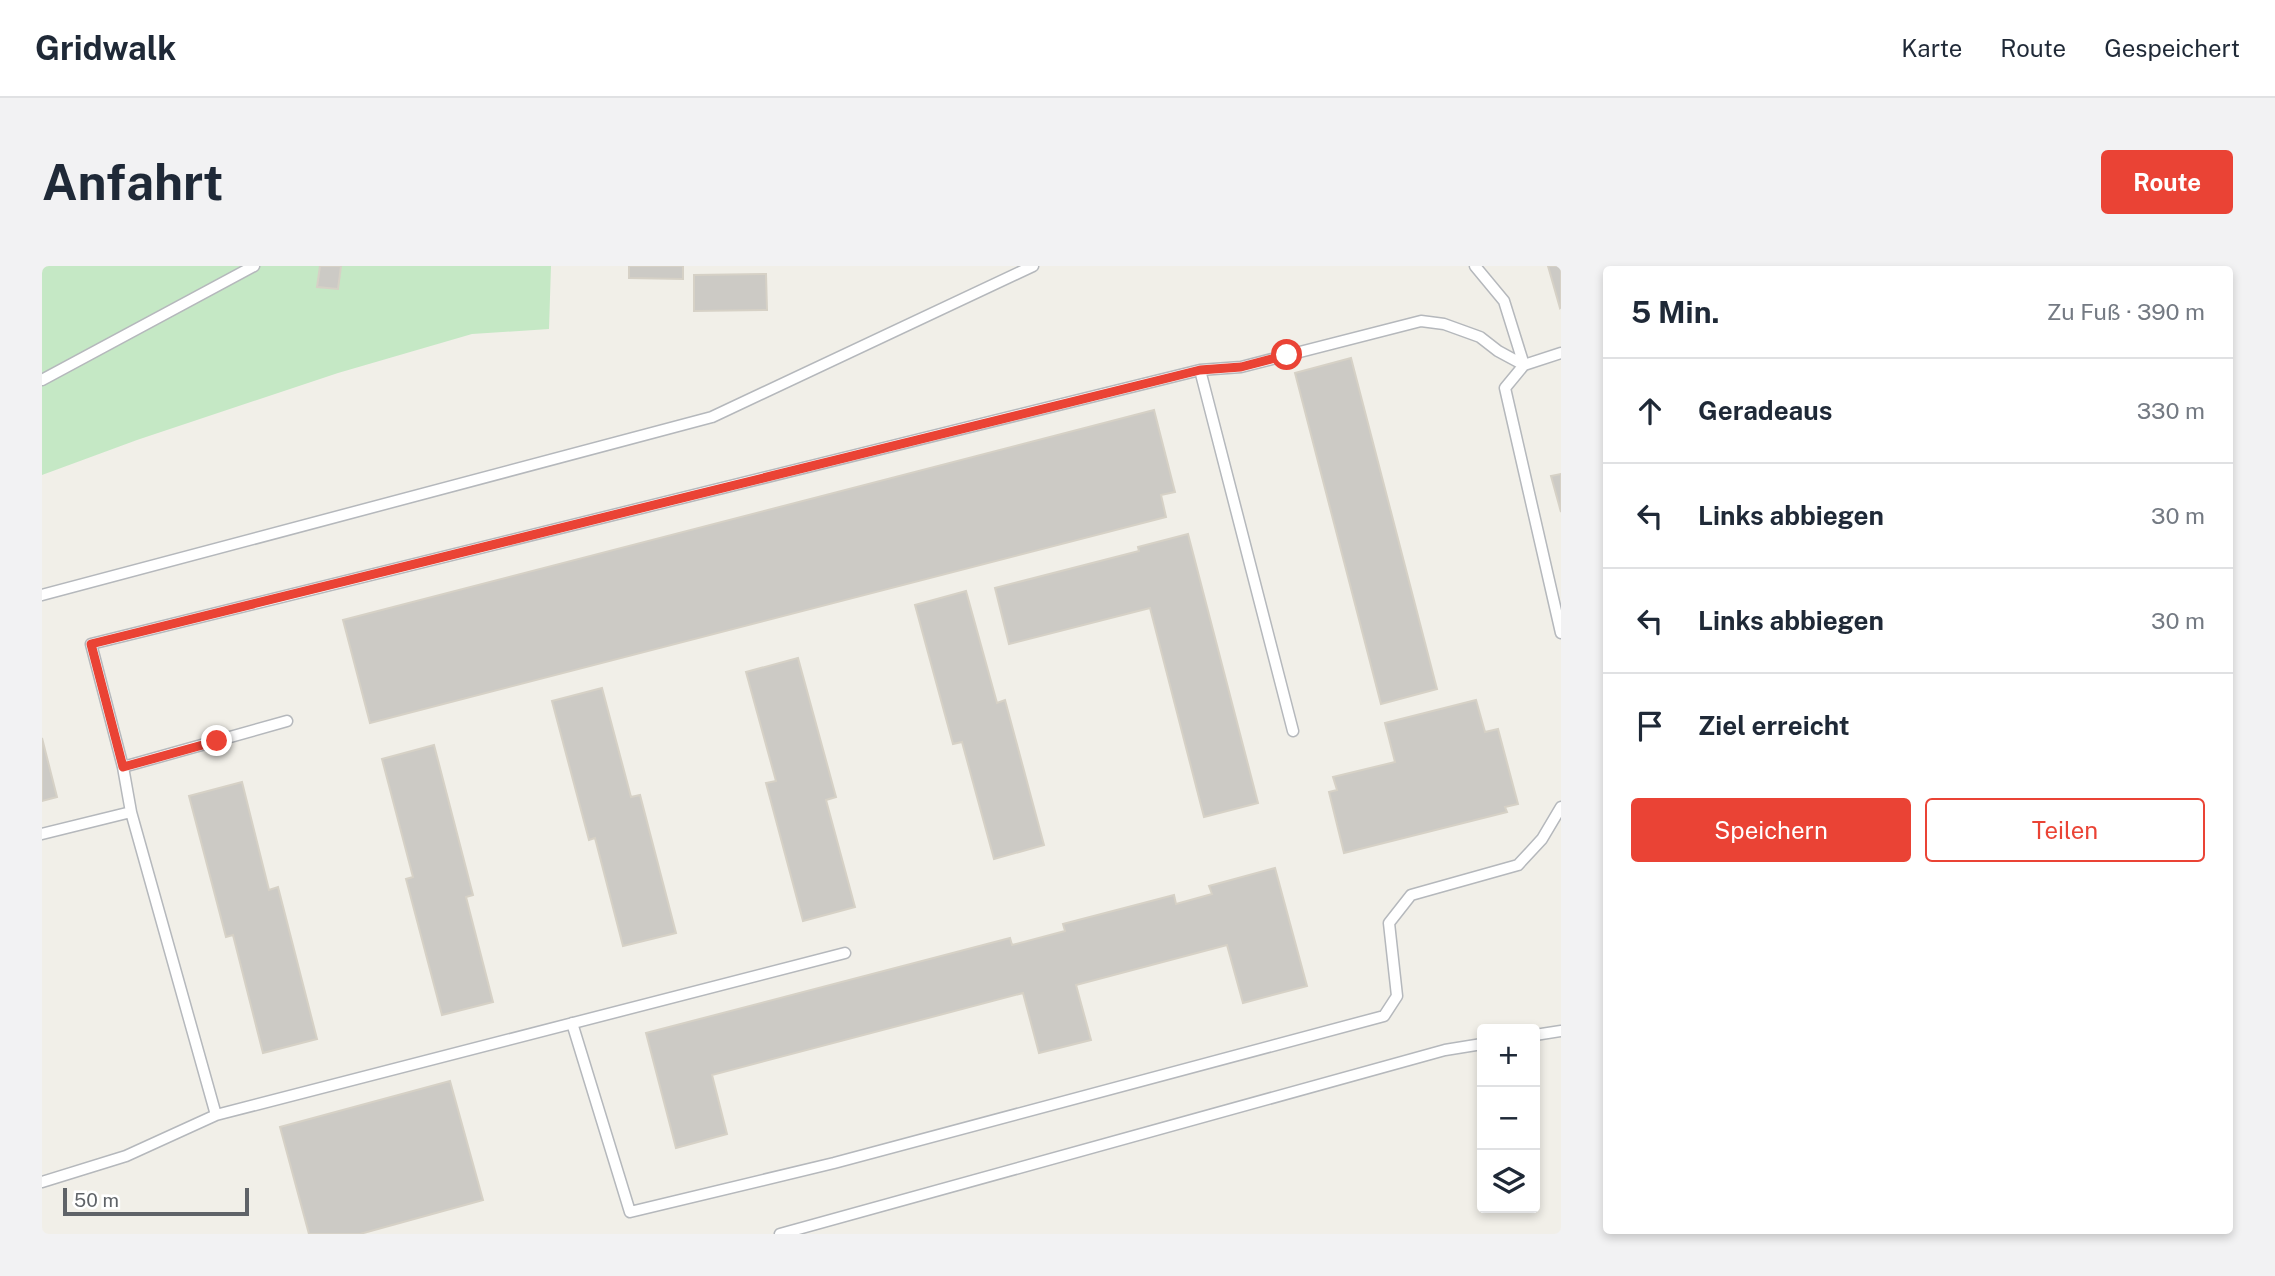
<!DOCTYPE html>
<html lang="de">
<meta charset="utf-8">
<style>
:root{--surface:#fff;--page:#f2f2f3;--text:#1f2937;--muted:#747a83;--line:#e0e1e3;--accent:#ea4335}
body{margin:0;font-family:"Public Sans",sans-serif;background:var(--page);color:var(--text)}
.controls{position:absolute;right:21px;bottom:21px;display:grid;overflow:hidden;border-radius:7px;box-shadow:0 4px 10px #0003}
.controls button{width:63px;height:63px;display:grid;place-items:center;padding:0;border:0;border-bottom:2px solid var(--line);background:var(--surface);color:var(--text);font:35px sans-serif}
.scale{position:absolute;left:21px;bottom:18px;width:186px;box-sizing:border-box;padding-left:7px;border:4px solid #5f6368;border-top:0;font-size:19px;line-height:24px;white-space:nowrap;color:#5f6368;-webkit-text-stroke:5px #fff;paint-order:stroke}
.stop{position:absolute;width:21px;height:21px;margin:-16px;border:5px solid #ea4335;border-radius:50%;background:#fff}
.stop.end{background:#ea4335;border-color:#fff;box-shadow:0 2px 7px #0008}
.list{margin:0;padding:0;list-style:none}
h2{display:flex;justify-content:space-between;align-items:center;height:91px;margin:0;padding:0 28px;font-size:30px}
h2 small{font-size:23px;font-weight:400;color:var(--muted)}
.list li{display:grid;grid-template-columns:46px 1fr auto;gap:21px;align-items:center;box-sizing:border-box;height:105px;padding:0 28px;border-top:2px solid var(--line)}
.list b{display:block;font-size:26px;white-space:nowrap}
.list em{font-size:23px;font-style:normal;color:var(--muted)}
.actions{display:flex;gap:14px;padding:21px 28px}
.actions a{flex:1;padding:16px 0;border:2px solid var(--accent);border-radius:7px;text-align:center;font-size:24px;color:var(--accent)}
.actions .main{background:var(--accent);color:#fff}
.icon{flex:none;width:38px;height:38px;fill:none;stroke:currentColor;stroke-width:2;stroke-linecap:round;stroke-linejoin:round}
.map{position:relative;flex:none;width:1519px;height:968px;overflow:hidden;border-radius:7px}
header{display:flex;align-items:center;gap:42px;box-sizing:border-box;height:98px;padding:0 35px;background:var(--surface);border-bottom:2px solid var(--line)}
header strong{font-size:33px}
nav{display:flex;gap:38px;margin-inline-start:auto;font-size:24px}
.intro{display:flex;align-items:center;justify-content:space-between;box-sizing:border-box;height:168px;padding:0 42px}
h1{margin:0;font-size:49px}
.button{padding:18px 32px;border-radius:7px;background:var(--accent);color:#fff;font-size:24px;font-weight:700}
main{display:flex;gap:42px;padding:0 42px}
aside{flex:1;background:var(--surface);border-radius:7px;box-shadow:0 4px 10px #0003}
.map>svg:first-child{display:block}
</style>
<header>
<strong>Gridwalk</strong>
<nav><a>Karte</a><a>Route</a><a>Gespeichert</a></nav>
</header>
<div class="intro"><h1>Anfahrt</h1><a class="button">Route</a></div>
<main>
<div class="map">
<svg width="1519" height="968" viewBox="0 0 1519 968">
<rect width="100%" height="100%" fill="#f1efe8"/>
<path fill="#c5e8c5" d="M0,0H509L507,63L430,68L296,107L95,174L0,209Z"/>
<path fill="#cccac5" stroke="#d6d1c6" stroke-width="2" d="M278,0H299L296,23L275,21Z
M587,0H641V13L587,12Z
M1506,0H1519V41L1518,42Z
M724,8L725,44L652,45V9Z
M1309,92L1395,423L1339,438L1253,107Z
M1112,144L1133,226L1119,229L1124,251L328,457L301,354Z
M1519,208V246L1509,210Z
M1146,268L1216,537L1162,551L1108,342L967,378L953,322L1097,285L1096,281Z
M924,325L955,437L963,434L1002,579L952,593L920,476L911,478L873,339Z
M756,392L794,531L784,534L813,641L761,655L724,517L734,515L704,406Z
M560,422L589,531L598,529L634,667L581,680L553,572L547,574L510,435Z
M1434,434L1443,466L1456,463L1476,538L1463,541L1465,546L1302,587L1287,526L1295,524L1291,511L1353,496L1343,457Z
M0,472L15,531L0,535Z
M392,479L431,629L424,631L451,736L400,749L364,613L371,611L340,493Z
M200,516L227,624L236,621L275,773L221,787L191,669L184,671L147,530Z
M1233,602L1265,720L1201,737L1185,679L1034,719L1049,774L997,787L981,727L670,809L685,868L634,882L604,767L968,672L970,679L1023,665L1021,658L1132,629L1134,638L1170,628L1167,620Z
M408,815L441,934L318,968H267L238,861Z"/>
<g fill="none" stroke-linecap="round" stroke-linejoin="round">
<g stroke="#b5b8bc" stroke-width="13">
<path id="service" d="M1433,0L1462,35L1482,99L1519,87
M1158,104L1251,465
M0,114L212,0
M0,329L670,151L991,0
M81,501L245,455
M89,546L174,849L803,687
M0,568L89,546L81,501L49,378L1158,104L1199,101L1379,55L1402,58L1438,71L1456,85L1482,99L1463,122L1519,367
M530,757L588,946L792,897L1342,750L1355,730L1347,657L1369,629L1476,599L1500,573L1519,541
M1493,769L1519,765
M0,916L84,890L174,849
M738,968L1403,784L1440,778"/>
</g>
<use href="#service" stroke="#fff" stroke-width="10"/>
</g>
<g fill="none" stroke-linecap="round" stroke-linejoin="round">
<path stroke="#ea4335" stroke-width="9" d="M175,475L81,501L49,378L1134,110L1158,104L1199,101L1245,89"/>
</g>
</svg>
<div class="controls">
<button>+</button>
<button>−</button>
<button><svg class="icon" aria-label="layers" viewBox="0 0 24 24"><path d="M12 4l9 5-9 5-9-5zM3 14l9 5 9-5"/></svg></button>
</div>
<div class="scale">50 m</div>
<div class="stop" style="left:1245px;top:89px"></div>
<div class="stop end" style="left:175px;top:475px"></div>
</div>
<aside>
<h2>5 Min.<small>Zu Fuß · 390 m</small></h2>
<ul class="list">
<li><svg class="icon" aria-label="ahead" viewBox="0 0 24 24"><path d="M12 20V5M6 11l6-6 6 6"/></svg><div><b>Geradeaus</b></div><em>330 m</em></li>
<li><svg class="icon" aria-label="left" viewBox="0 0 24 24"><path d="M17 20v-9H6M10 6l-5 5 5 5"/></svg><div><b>Links abbiegen</b></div><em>30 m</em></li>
<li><svg class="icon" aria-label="left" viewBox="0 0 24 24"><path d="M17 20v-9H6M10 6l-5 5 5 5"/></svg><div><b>Links abbiegen</b></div><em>30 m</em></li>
<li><svg class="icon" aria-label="arrive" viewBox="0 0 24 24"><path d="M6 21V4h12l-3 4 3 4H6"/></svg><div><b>Ziel erreicht</b></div></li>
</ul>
<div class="actions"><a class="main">Speichern</a><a>Teilen</a></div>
</aside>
</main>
